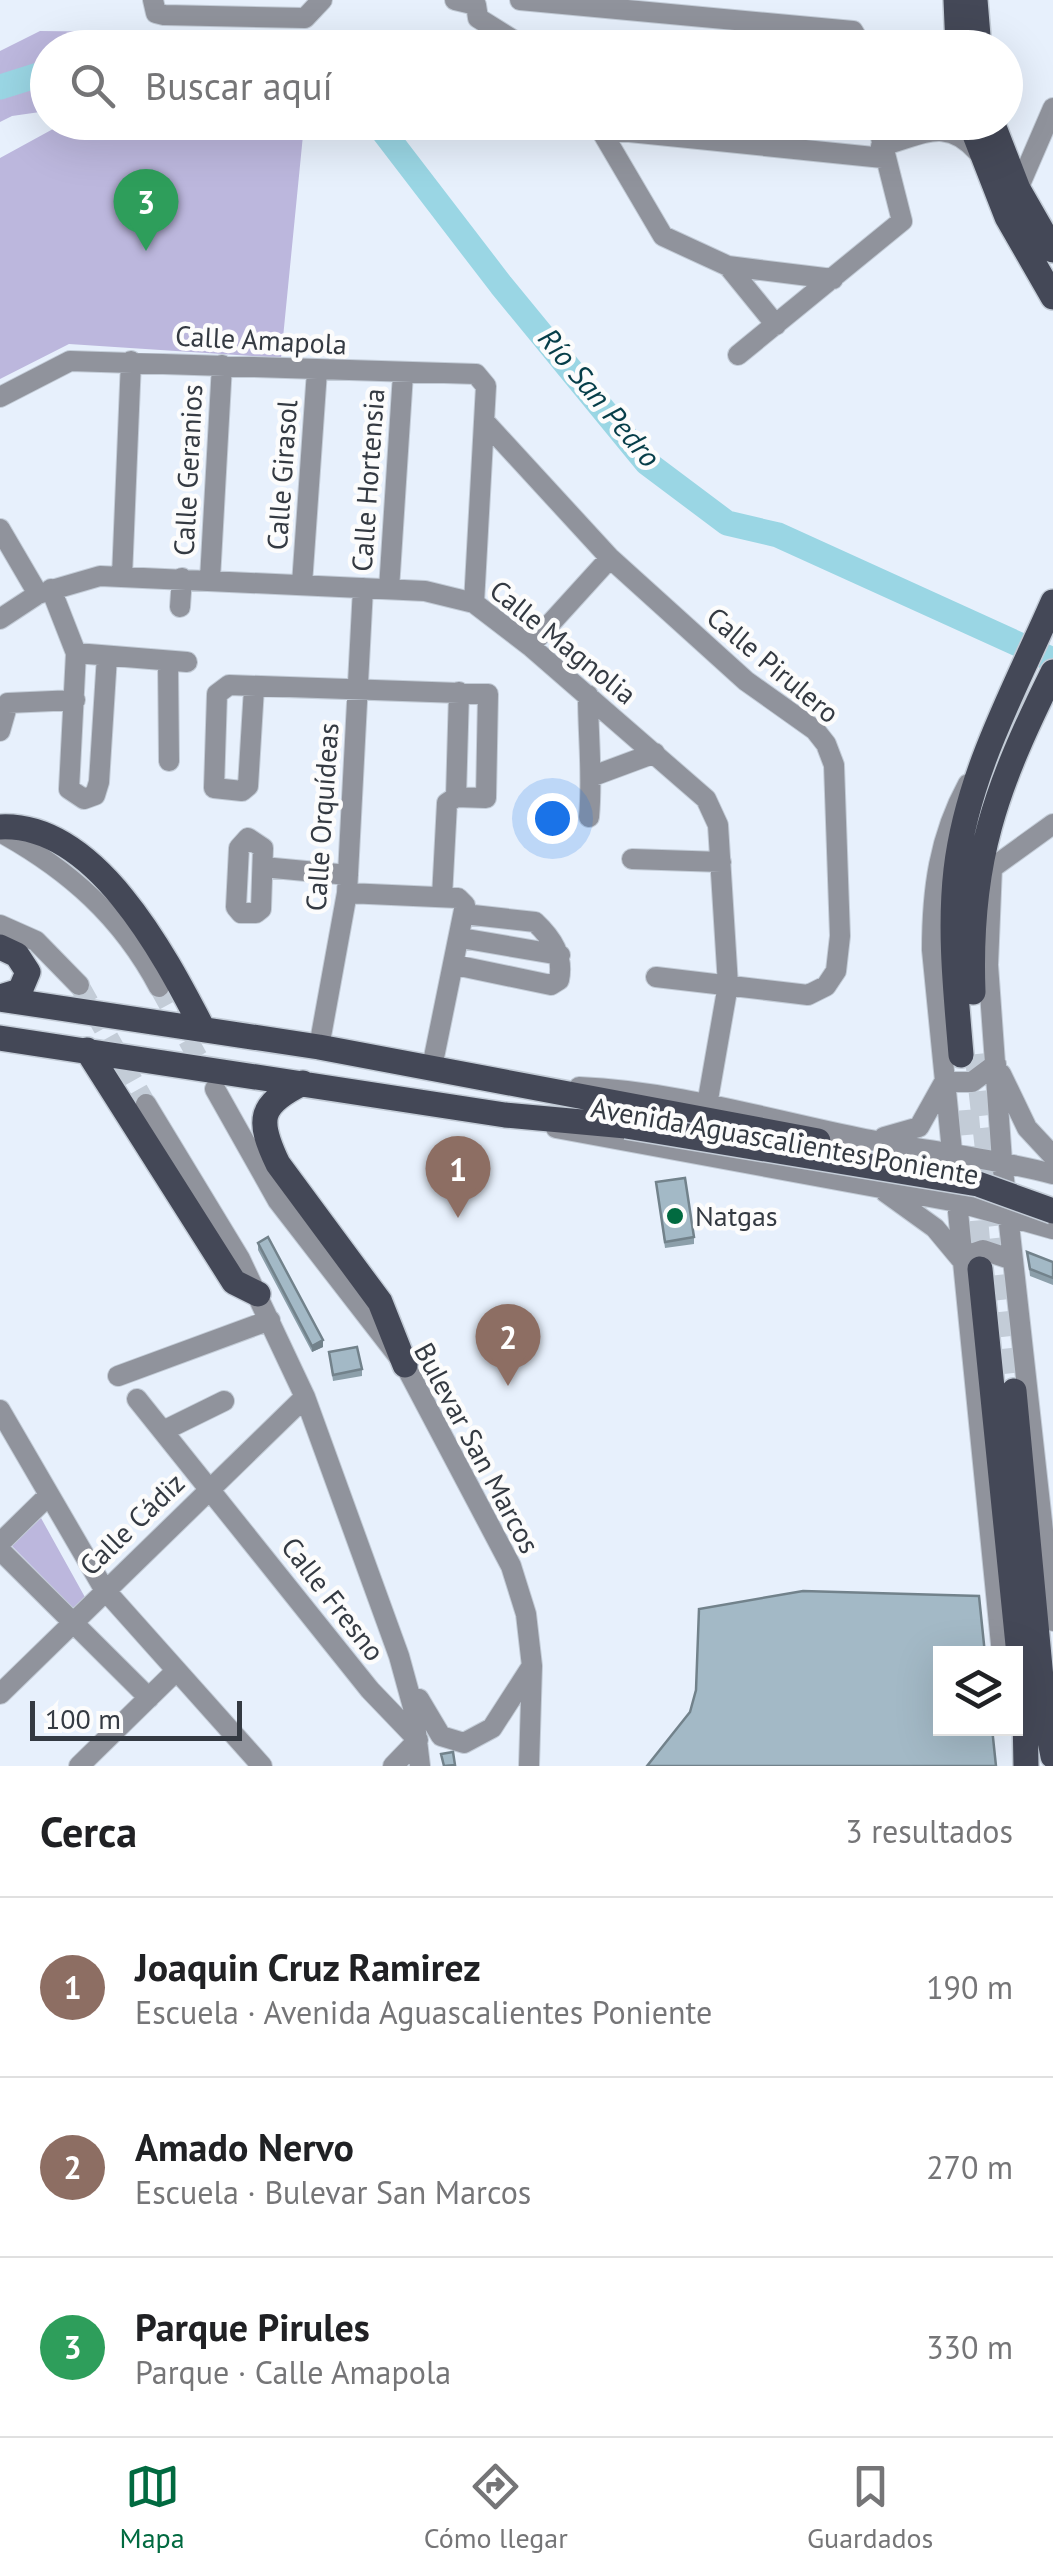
<!DOCTYPE html>
<html lang="es">
<meta charset="utf-8">
<style>
:root{--surface:#fff;--page:#f6f6f6;--text:#202124;--muted:#757577;--line:#e0e0e0;--accent:#016a40}
body{margin:0;font-family:"PT Sans",sans-serif;background:var(--page);color:var(--text)}
.controls{position:absolute;right:30px;bottom:30px;display:grid;overflow:hidden;border-radius:0px;box-shadow:0 10px 40px #0002}
.controls button{width:90px;height:90px;display:grid;place-items:center;padding:0;border:0;border-bottom:2px solid var(--line);background:var(--surface);color:var(--text);font:50px sans-serif}
.scale{position:absolute;left:30px;bottom:25px;width:212px;box-sizing:border-box;padding-left:10px;border:5px solid #343a42;border-top:0;font-size:28px;line-height:35px;white-space:nowrap;color:#343a42;-webkit-text-stroke:8px #fcfcfc;paint-order:stroke}
.you{position:absolute;left:552px;top:818px;width:35px;height:35px;margin:-25px;border:8px solid #fff;border-radius:50%;background:#1a73e8;box-shadow:0 0 0 15px #1a73e833}
.badge{display:grid;place-items:center;width:65px;height:65px;border-radius:50%;background:var(--accent);color:#fff;font-size:32px;font-weight:700}
.pin{position:absolute;translate:-50% -82px;filter:drop-shadow(0 2px 5px #0008)}
.pin::after{content:'';position:absolute;top:52px;width:35px;height:30px;background:inherit;clip-path:polygon(0 0,100% 0,50% 100%)}
.list{margin:0;padding:0;list-style:none}
h2{display:flex;justify-content:space-between;align-items:center;height:130px;margin:0;padding:0 40px;font-size:42px}
h2 small{font-size:32px;font-weight:400;color:var(--muted)}
.list li{display:grid;grid-template-columns:65px 1fr auto;gap:30px;align-items:center;box-sizing:border-box;height:180px;padding:0 40px;border-top:2px solid var(--line)}
.list b{display:block;font-size:38px;white-space:nowrap}
.list p{margin:0;font-size:32px;white-space:nowrap;color:var(--muted)}
.list em{font-size:32px;font-style:normal;color:var(--muted)}
.icon{flex:none;width:55px;height:55px;fill:none;stroke:currentColor;stroke-width:2;stroke-linecap:round;stroke-linejoin:round}
.map{position:relative;flex:none;width:1053px;height:1766px;overflow:hidden}
.search{position:absolute;background:var(--surface);box-shadow:0 10px 40px #0002;left:30px;right:30px;top:30px;height:110px;display:flex;align-items:center;gap:25px;box-sizing:border-box;padding:0 35px;border-radius:55px;color:var(--muted);font-size:38px}
.sheet{height:670px;background:var(--surface)}
nav{display:flex;justify-content:space-around;align-items:center;box-sizing:border-box;height:140px;border-top:2px solid var(--line);background:var(--surface);font-size:28px;color:var(--muted)}
nav a{display:grid;justify-items:center;gap:5px}
nav .on{color:var(--accent)}
.map>svg:first-child{display:block}
</style>
<div class="map">
<svg width="1053" height="1766" viewBox="0 0 1053 1766">
<rect width="100%" height="100%" fill="#e7f0fc"/>
<path fill="#bcb7dd" d="M40,31L134,32L137,47L48,48L47,111L12,116L0,122V51Z
M297,122L304,125L281,358L69,344L0,379V158L64,123Z
M41,1518L86,1599L75,1610L11,1545Z"/>
<g fill="none" stroke-linecap="round" stroke-linejoin="round">
<path stroke="#9ad6e4" stroke-width="25" d="M0,87L48,72
M376,122L501,285L647,463L727,523L778,535L1053,660"/>
<path stroke="#c3ccd7" stroke-width="20" stroke-dasharray="20 10" stroke-linecap="butt" d="M79,985L146,1104
M159,987L209,1078"/>
<path stroke="#c3ccd7" stroke-width="25" stroke-dasharray="25 12" stroke-linecap="butt" d="M977,1054L1014,1391
M966,1110L980,1269"/>
<g stroke="#c3ccd7" stroke-width="22">
<path id="minor" d="M153,0L156,13L164,15L305,18L322,0
M455,0L476,5
M520,0L853,31L863,48
M476,5L478,18L526,48
M596,122L663,236L728,266L776,325
M600,129L883,158
M881,146C923,135 946,116 978,152
M1010,195L1018,189L1053,108
M728,266L833,279
M738,355L902,221L877,122
M0,397L70,361L476,374L486,386L474,603
M485,422L610,558L746,681L815,730L826,744L834,765L840,936L836,971L826,986L808,995L656,977
M0,529L38,594
M122,577L131,361
M210,579L222,365
M302,584L317,371
M51,589L76,653L69,789L84,799L95,795L99,782L107,656
M389,589L403,374
M180,607L182,578
M0,619L38,594L100,576L425,591L474,603L530,646L706,799L718,825L728,985L707,1105
M530,646L610,558
M76,653L187,662
M168,662L169,761
M254,688L248,786L242,791L214,788L217,694L229,685L488,694L486,798L456,797
M588,695C588,737 593,776 589,817
M0,731L8,703L75,700
M593,776L655,753
M968,784C939,837 932,890 932,950L1002,1654
M0,832C69,870 122,917 159,987
M248,838L263,848L261,909L256,913H241L236,907L239,848Z
M632,859L721,862
M263,867L348,875
M992,867L988,965L1002,1161L1053,1621
M992,868L1053,824
M347,893L458,898L465,905L432,1067
M442,897L447,803L456,797L459,692
M0,925L36,941L79,985
M461,938L560,955
M455,965L551,985L559,980C564,956 552,938 535,922L464,914
M319,1047L347,893L363,588
M1001,1074L1027,1128L1053,1156
M944,1082H972L996,1064
M579,1087C675,1091 770,1120 865,1139C928,1151 991,1158 1053,1174
M215,1089L278,1201L405,1365L511,1566L526,1614L532,1666L529,1766
M146,1104L240,1259L305,1397L399,1656L413,1707L420,1766
M556,1128L957,1202L1053,1229
M884,1137L919,1127L943,1084
M885,1192L935,1228L960,1258L983,1250L1013,1260
M118,1376L270,1320
M137,1399L370,1690L418,1740L393,1766
M0,1410L104,1589L262,1766
M163,1431L224,1401
M0,1543L49,1495
M0,1550L149,1698
M0,1694L305,1397
M419,1699L441,1736L464,1743L492,1728L530,1669
M79,1766L174,1673"/>
</g>
<g stroke="#c3ccd7" stroke-width="28">
<path id="major" d="M956,0L958,48
M975,0L979,48
M970,122L1007,217L1053,297
M992,122L1018,189L1053,250
M0,827C96,822 165,956 203,1029
M0,947L17,955L28,972L20,991L0,997
M973,992C968,861 996,787 1053,672
M0,999L319,1047L818,1141
M0,1038L505,1115L626,1126
M87,1050L234,1282L258,1294
M961,1055C956,994 949,931 956,870C967,774 1015,689 1053,602
M303,1083C258,1105 257,1120 278,1164L380,1302L405,1365
M980,1269L1025,1714L1026,1766
M1014,1391L1044,1710L1053,1756"/>
</g>
<use href="#minor" stroke="#90939c" stroke-width="20"/>
<use href="#major" stroke="#444857" stroke-width="25"/>
<g stroke="#c3ccd7" stroke-width="28" stroke-linecap="butt">
<path id="major-bridge" d="M626,1126L978,1184L1053,1211"/>
</g>
<use href="#major-bridge" stroke="#444857" stroke-width="25"/>
</g>
<path fill="#8c9faa" d="M656,1182L694,1237V1244L665,1248Z
M258,1243L323,1347L312,1352L258,1250Z
M1027,1252L1053,1262V1285L1030,1276Z
M329,1352L362,1369V1376L333,1381Z"/>
<path fill="#72828b" d="M323,1340V1347L312,1352V1346Z"/>
<path fill="#a3b9c6" stroke="#72828b" stroke-width="2.5" d="M685,1178L694,1237L665,1242L656,1182Z
M268,1237L323,1340L312,1346L258,1243Z
M1027,1252L1053,1262V1278L1030,1269Z
M357,1347L362,1369L333,1375L329,1352Z
M803,1591L979,1596L985,1654H940V1728H992L996,1766H647L690,1712L696,1690L699,1609Z
M453,1752L455,1765L444,1766L441,1754Z"/>
<circle fill="#016a40" stroke="#fcfcfc" stroke-width="4" cx="675" cy="1216" r="10"/>
<g text-anchor="middle" stroke-width="9" stroke-linejoin="round" paint-order="stroke">
<g font-size="28" fill="#343a42" stroke="#fcfcfc">
<text transform="translate(261 340) rotate(3)" y="10">Calle Amapola</text>
<text transform="translate(188 470) rotate(-87)" y="10">Calle Geranios</text>
<text transform="translate(282 475) rotate(-86)" y="10">Calle Girasol</text>
<text transform="translate(368 480) rotate(-86)" y="10">Calle Hortensia</text>
<text transform="translate(563 642) rotate(39)" y="10">Calle Magnolia</text>
<text transform="translate(773 665) rotate(40)" y="10">Calle Pirulero</text>
<text transform="translate(322 817) rotate(-86)" y="10">Calle Orquídeas</text>
<text transform="translate(785 1141) rotate(10)" y="10">Avenida Aguascalientes Poniente</text>
<text transform="translate(477 1448) rotate(62)" y="10">Bulevar San Marcos</text>
<text transform="translate(132 1524) rotate(-44)" y="10">Calle Cádiz</text>
<text transform="translate(333 1599) rotate(52)" y="10">Calle Fresno</text>
</g>
<g font-size="28" fill="#343a42" stroke="#fcfcfc" text-anchor="start">
<text x="695" y="1226">Natgas</text>
</g>
<g font-size="30" font-style="italic" fill="#063e49" stroke="#fcfcfc">
<text transform="translate(599 398) rotate(50)" y="10">Río San Pedro</text>
</g>
</g>
</svg>
<div class="controls">
<button><svg class="icon" aria-label="layers" viewBox="0 0 24 24"><path d="M12 4l9 5-9 5-9-5zM3 14l9 5 9-5"/></svg></button>
</div>
<div class="scale">100 m</div>
<div class="you"></div>
<div class="pin badge" style="left:458px;top:1218px;background:#8d6e63">1</div>
<div class="pin badge" style="left:508px;top:1386px;background:#8d6e63">2</div>
<div class="pin badge" style="left:146px;top:251px;background:#2e9e5b">3</div>
<div class="search"><svg class="icon" aria-label="search" viewBox="0 0 24 24"><circle cx="10" cy="10" r="6"/><path d="M15 15l6 6"/></svg>Buscar aquí</div>
</div>
<section class="sheet">
<h2>Cerca<small>3 resultados</small></h2>
<ul class="list">
<li><span class="badge" style="background:#8d6e63">1</span><div><b>Joaquin Cruz Ramirez</b><p>Escuela · Avenida Aguascalientes Poniente</p></div><em>190 m</em></li>
<li><span class="badge" style="background:#8d6e63">2</span><div><b>Amado Nervo</b><p>Escuela · Bulevar San Marcos</p></div><em>270 m</em></li>
<li><span class="badge" style="background:#2e9e5b">3</span><div><b>Parque Pirules</b><p>Parque · Calle Amapola</p></div><em>330 m</em></li>
</ul>
</section>
<nav>
<a class="on"><svg class="icon" aria-label="map" viewBox="0 0 24 24"><path d="M3 6l6-2 6 2 6-2v14l-6 2-6-2-6 2zM9 4v14M15 6v14"/></svg>Mapa</a>
<a><svg class="icon" aria-label="directions" viewBox="0 0 24 24"><path d="M12 3l9 9-9 9-9-9zM9 14v-3h6M13 9l2 2-2 2"/></svg>Cómo llegar</a>
<a><svg class="icon" aria-label="saved" viewBox="0 0 24 24"><path d="M7 4h10v16l-5-4-5 4z"/></svg>Guardados</a>
</nav>
